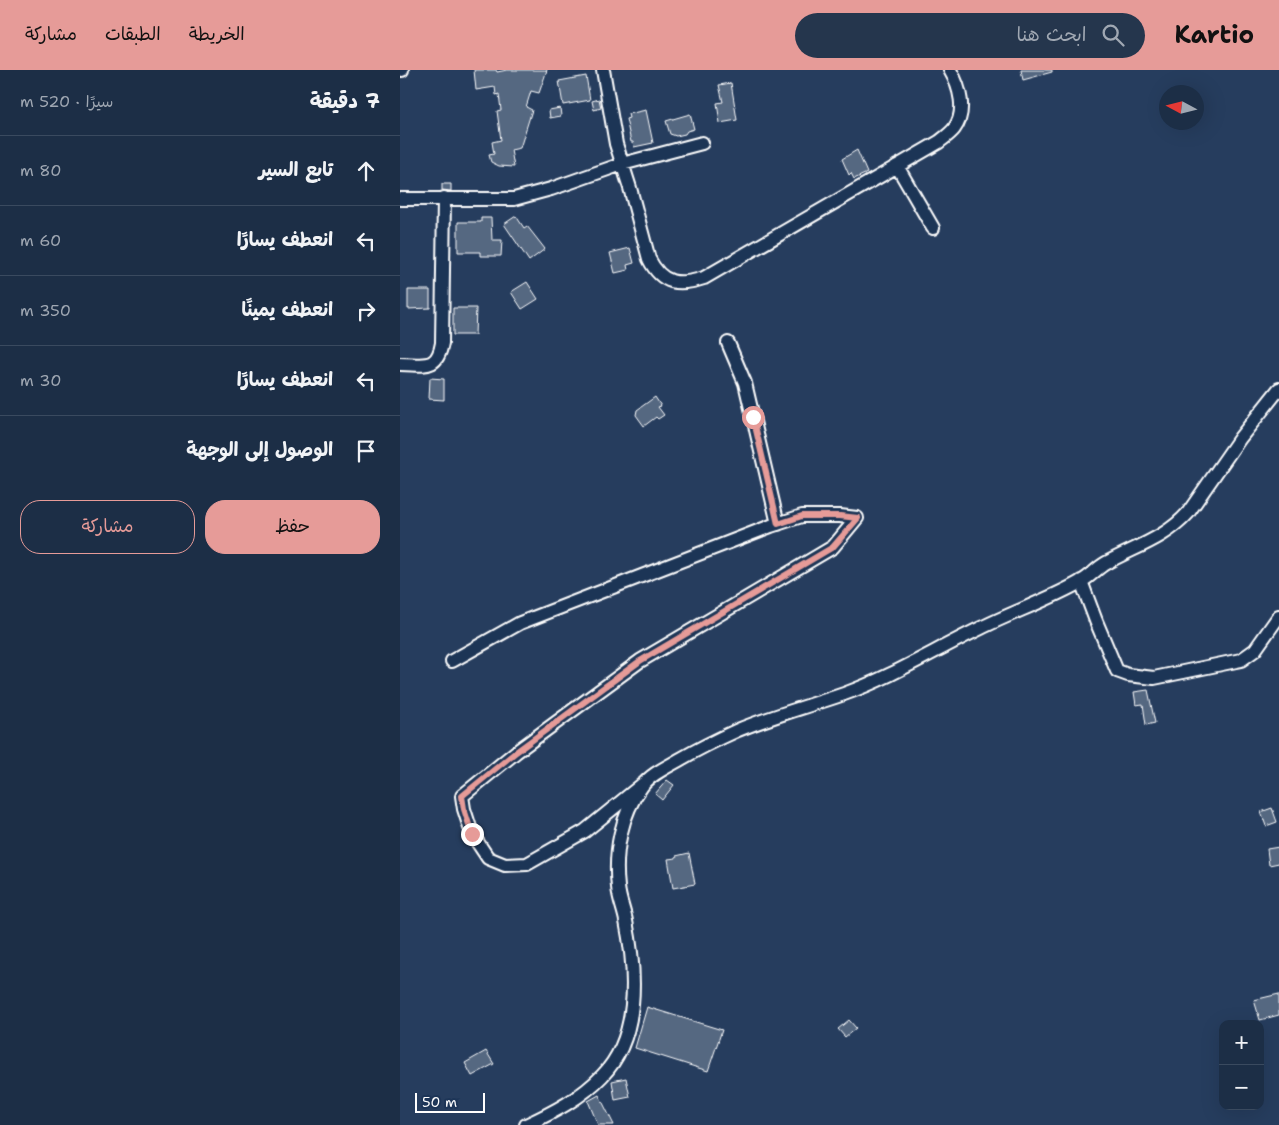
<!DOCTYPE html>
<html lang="ar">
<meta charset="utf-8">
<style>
:root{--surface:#1c2e46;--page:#25364d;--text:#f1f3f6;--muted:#a0a8b3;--line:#3a4a5f;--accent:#e69b98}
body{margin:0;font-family:"Shantell Sans","Playpen Sans Arabic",sans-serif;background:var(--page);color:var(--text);direction:rtl}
.controls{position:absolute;right:15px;bottom:15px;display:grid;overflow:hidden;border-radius:10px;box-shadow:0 5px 20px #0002}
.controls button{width:45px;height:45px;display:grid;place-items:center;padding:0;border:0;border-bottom:1px solid var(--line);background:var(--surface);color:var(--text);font:25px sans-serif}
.compass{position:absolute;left:759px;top:15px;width:45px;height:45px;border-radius:50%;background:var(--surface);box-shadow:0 5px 20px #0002;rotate:277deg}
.scale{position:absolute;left:15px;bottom:12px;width:70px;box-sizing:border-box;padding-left:5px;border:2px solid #fff;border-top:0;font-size:14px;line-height:18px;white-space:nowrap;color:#fff;-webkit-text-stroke:4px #1d3557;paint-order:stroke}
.stop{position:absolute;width:15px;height:15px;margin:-11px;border:4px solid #e69b98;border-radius:50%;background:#fff}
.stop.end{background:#e69b98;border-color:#fff;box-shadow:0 1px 5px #0008}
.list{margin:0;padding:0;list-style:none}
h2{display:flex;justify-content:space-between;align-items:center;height:65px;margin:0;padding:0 20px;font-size:21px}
h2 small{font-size:16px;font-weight:400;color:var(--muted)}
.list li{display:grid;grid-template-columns:32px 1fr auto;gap:15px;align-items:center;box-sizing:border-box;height:70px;padding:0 20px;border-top:1px solid var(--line)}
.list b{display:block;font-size:19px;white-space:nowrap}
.list em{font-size:16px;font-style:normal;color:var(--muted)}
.actions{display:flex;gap:10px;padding:15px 20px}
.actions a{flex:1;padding:11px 0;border:1px solid var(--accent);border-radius:20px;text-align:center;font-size:18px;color:var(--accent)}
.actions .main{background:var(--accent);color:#111}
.icon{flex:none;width:28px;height:28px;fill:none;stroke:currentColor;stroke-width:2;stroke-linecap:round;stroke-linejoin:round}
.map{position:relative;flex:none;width:879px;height:1055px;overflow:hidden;direction:ltr}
header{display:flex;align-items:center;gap:30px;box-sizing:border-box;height:70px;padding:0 25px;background:var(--accent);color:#111}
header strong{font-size:24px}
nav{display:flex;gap:28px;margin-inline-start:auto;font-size:18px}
.search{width:350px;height:45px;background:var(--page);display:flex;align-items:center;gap:12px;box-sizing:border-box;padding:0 18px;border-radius:28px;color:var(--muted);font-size:19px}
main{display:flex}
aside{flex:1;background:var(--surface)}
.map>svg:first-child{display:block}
</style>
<header>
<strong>Kartio</strong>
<div class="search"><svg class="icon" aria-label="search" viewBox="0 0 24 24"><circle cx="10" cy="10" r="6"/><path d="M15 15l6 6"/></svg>ابحث هنا</div>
<nav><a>الخريطة</a><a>الطبقات</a><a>مشاركة</a></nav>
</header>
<main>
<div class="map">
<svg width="879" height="1055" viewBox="0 0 879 1055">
<rect width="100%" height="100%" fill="#263d5e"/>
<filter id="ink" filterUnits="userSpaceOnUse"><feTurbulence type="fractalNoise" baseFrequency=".02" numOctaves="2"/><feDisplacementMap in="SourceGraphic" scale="10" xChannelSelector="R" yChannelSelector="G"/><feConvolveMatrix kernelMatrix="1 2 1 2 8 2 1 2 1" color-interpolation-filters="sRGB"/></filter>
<g filter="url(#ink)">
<path fill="#556781" stroke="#fff" d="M74,0H96L97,2L107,0H147L139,23L131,21L126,37L132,40L120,78L111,80L114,97L99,96L91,92L89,85L94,84L92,72L101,70L97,41L101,40L99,24L96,25L95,17L76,20Z
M621,0H652V2L623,10Z
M186,6L190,30L163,35L159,11Z
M331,13L337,50L320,53L317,33L323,32L319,15Z
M199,29L201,38L194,40L192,31Z
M160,38L161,46L150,48L149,40Z
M246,40L253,73L234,77L233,72H231L226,49L229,48L228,44Z
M290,44L294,59L287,61L285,64L276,66L270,64L266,51Z
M457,80L467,103L454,109L451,103L449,105L442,89Z
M42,114H51V121L42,120Z
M116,146L124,158L127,156L145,179L129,191L104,154Z
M81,148H91L92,170H102L101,186H80V182H58V152H81Z
M230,178L234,193L227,195L228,200L215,203L210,183Z
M127,212L138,229L122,239L111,222Z
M8,220H30V238L8,239Z
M53,238H76L75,265H53Z
M30,308L44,309V330L29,329Z
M255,327L261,336L258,337L264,345L258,349L256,347L244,356L236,345L237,340Z
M748,620L755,653L746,655L743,634L736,635L734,622Z
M267,710L274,715L262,730L255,724Z
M872,738L877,752L866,756L861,742Z
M879,777V793L869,795L867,779Z
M289,783L295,814L273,818L268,789L276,788V786Z
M879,924V945L860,950L854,930Z
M247,937L322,960L308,1001L235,978Z
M449,950L456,958L445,967L438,959Z
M86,981L94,994L72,1006L65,993Z
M226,1008L230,1027L215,1030L212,1011Z
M199,1025L214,1055H198L188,1031Z"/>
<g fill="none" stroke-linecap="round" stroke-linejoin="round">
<g stroke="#fff" stroke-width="16">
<path id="minor" d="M0,0H2
M203,0L216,74L230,118L249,189C262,215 279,216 304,208L539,72C544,68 550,64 554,59C567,42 560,17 550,0
M497,96L533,158
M0,129H114L151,119L222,94L302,73
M328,273L345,313L378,454
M0,294C24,294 37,301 42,273L44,128
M681,511L696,551L717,601L728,605L754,608L841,590L855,580L879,546
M52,591L120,553L371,456L402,446H440L457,448L433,477L240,591L116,682L62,726L64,739L72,764L88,788L105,795L127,794L185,761L243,714
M126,1055C154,1042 181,1028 202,1006C241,966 236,901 226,851C224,840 219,829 218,817C214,782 221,744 242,716C251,704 267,697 279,690C298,679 318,669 338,660C372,646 409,636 444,624C492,607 535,580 581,558C613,542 651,529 682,511C691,506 697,498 706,493C735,477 766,468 788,443L840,368L879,319"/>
</g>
<use href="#minor" stroke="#1d3557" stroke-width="12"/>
</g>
</g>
<g fill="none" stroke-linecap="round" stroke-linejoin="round" filter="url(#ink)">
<path stroke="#e69b98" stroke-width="6" d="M72,764L64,739L62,726L116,682L240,591L433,477L458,448L440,446H402L378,454L353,347"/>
</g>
</svg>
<div class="controls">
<button>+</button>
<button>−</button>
</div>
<svg class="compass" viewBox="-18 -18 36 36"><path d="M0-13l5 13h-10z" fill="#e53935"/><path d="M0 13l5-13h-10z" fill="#a0a8b3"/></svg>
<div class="scale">50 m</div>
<div class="stop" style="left:353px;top:347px"></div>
<div class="stop end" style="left:72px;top:764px"></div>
</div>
<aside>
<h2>7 دقيقة<small>سيرًا · 520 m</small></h2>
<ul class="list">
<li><svg class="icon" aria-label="ahead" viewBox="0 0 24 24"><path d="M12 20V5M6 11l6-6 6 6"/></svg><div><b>تابع السير</b></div><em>80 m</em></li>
<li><svg class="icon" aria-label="left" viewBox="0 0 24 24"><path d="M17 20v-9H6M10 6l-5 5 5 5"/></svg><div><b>انعطف يسارًا</b></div><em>60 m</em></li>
<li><svg class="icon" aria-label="right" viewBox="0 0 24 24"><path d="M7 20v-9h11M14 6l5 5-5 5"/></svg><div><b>انعطف يمينًا</b></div><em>350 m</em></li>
<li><svg class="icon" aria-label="left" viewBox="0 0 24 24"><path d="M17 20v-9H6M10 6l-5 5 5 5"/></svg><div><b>انعطف يسارًا</b></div><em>30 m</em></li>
<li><svg class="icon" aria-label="arrive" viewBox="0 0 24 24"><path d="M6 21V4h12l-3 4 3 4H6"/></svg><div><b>الوصول إلى الوجهة</b></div></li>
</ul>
<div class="actions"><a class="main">حفظ</a><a>مشاركة</a></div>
</aside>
</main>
